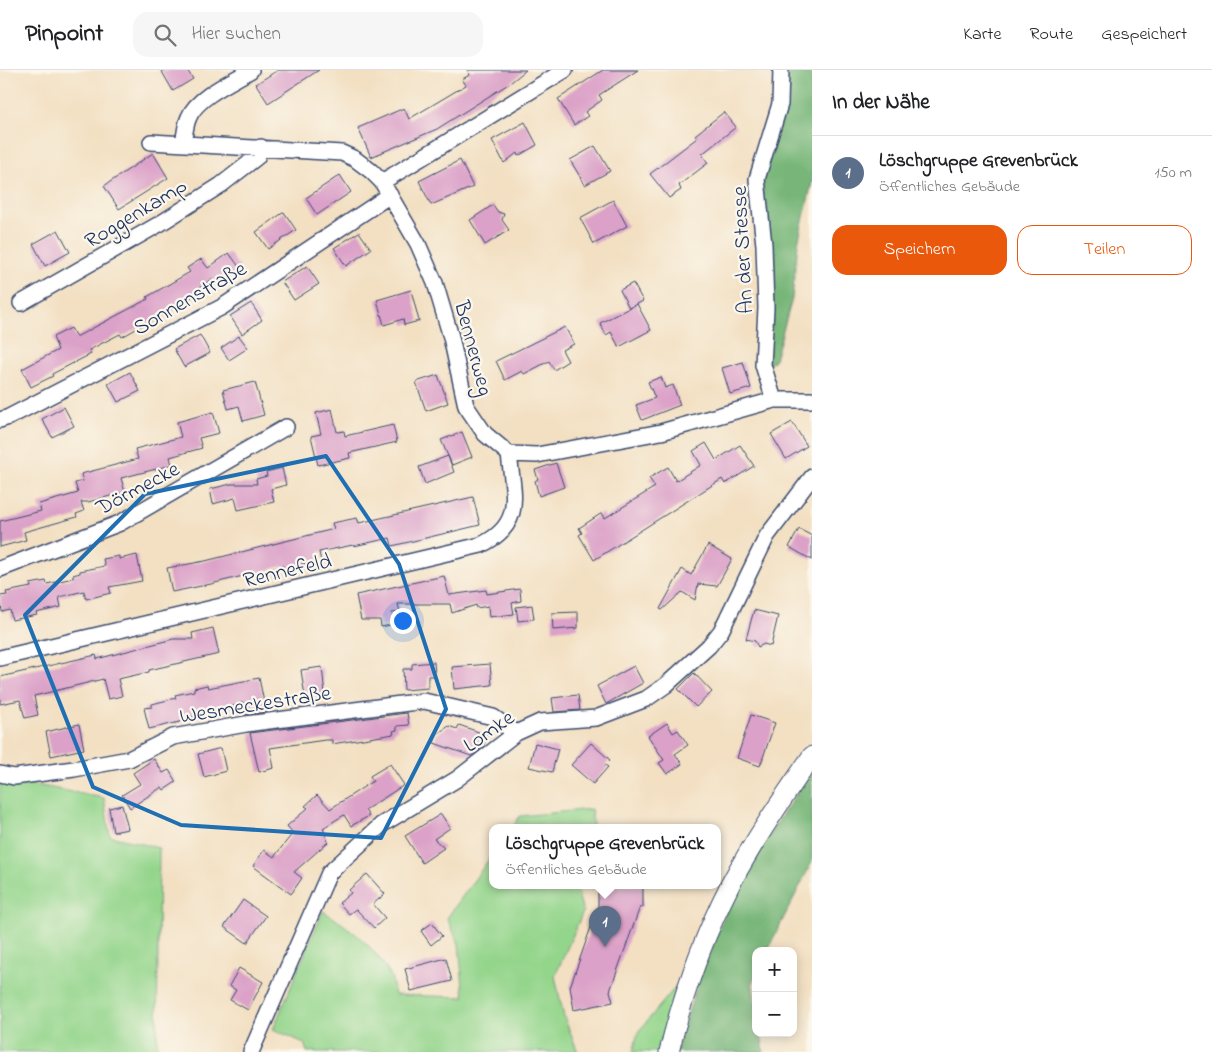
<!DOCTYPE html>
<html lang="de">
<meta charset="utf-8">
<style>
:root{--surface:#fff;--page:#f6f6f6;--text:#202124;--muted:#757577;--line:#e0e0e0;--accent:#ea580c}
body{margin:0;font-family:"Indie Flower",sans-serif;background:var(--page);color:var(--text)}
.controls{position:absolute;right:15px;bottom:15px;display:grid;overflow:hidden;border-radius:10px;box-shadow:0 2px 12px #0003}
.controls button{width:45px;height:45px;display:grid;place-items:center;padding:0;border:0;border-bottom:1px solid var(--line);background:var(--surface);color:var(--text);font:25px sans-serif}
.you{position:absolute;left:402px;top:550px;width:18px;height:18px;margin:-12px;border:4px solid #fff;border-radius:50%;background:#1a73e8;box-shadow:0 0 0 8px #1a73e833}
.badge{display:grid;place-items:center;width:32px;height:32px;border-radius:50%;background:var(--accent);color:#fff;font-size:16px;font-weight:700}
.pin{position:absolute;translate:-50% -41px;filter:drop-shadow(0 1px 2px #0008)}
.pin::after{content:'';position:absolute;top:26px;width:18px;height:15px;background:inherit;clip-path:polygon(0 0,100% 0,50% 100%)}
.popup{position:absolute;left:489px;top:754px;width:232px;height:65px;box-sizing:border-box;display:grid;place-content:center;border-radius:10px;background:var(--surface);filter:drop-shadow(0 1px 4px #0005);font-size:16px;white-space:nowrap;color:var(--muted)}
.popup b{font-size:19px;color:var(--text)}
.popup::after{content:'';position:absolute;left:50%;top:100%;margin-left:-10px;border:10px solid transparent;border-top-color:var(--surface)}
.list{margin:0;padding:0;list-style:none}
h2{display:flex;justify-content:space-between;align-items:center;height:65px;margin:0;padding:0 20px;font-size:21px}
h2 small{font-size:16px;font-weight:400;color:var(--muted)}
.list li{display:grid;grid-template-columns:32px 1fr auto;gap:15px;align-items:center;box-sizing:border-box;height:75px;padding:0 20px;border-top:1px solid var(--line)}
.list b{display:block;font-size:19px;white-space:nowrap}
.list p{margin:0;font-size:16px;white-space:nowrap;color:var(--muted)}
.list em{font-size:16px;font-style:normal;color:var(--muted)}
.actions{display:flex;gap:10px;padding:15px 20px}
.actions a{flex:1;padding:11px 0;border:1px solid var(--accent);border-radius:15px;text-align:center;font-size:18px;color:var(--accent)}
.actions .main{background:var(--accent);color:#fff}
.icon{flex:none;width:28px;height:28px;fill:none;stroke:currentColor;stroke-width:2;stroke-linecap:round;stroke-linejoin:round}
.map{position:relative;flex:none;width:812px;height:982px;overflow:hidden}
header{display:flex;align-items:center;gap:30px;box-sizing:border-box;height:70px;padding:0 25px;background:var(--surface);border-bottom:1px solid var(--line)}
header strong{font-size:24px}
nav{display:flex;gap:28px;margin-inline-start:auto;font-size:18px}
.search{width:350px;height:45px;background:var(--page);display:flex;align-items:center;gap:12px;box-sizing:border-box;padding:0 18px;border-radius:15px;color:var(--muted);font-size:19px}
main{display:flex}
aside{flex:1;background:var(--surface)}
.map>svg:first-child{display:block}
</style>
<header>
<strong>Pinpoint</strong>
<div class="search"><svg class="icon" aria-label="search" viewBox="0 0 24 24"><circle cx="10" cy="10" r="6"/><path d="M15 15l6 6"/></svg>Hier suchen</div>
<nav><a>Karte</a><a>Route</a><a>Gespeichert</a></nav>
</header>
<main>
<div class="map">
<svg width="812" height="982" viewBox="0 0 812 982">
<rect width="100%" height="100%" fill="#fbf7ec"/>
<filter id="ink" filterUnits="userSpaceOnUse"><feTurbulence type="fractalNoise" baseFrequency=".02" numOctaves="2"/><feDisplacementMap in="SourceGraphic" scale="10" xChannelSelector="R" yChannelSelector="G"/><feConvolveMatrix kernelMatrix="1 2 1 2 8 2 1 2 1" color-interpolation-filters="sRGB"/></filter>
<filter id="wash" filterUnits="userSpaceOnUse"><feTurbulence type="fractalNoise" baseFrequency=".0096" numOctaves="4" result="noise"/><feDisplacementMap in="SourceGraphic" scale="20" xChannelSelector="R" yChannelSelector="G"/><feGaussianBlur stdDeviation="1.12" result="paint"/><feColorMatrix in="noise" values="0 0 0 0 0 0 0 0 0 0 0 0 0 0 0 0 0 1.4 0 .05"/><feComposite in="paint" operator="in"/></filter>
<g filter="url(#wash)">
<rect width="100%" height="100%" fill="#f3e0c3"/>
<path fill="#94d58c" stroke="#588275" d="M0,708L104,728L110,766L159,778L157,982H0Z
M591,739L593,755L589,758H512L520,746Z
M492,785V816H576L583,842L555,906L564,947L578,982H307L304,973L273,959L323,841C349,857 374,876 389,903C393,909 393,918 395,925L464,927L459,874L447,848Z
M678,914L659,982H633L638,962Z"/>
<path fill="#77b678" stroke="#49726b" d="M784,0H812V112L798,173L792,229L775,289L768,296L762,111Z
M812,702V792L767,881H756V904L752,912L756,936V963H761L764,982H676C689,939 702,897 720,856C743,801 778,750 812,702Z"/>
<g id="blocks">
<path fill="#dba1c8" d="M161,0H187L193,9L173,21Z
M278,0H319L268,33L256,14Z
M467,0H526L510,13L437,59L371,87L358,58L404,38L409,49L466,15L462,9L470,5Z
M603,0H638L599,25L602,30L585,42L588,46L574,55L558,29Z
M724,42L736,57L702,84L708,93L679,115L681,120L669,128L650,104L697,68L695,65Z
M525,52L537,75L518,86L517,83L504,93L492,70Z
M595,76L610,101L585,115L570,90Z
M153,83L168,108L119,139L104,116Z
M460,90L473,117L431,135L419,111Z
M340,105L351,122L317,145L306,128Z
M613,130L627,156L594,174L580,148Z
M493,135L498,142L504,144L502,150L509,160L485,175L470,150Z
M284,142L296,160L268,179L256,162Z
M58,160L70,182L45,196L33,174Z
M359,162L371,179L346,196L334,178Z
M229,183L240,198L219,213L214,207L190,225L192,227L122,267L120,264L89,280L91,284L52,304L53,306L31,317L22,299L58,280L53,267L71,258L76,267L148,229L147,227L190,202L187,198L201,189L208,198Z
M307,196L319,214L294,230L282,212Z
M633,213L643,231L629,238L620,220Z
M411,220L419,251L404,255L403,249L384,255L377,230Z
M251,233L262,250L242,264L230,246Z
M637,234L651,260L619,277L611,262L606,265L600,253Z
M565,257L574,274L562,280L568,291L554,300L549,291L524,304L522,301L505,310L496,291Z
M200,265L210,283L184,297L174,279Z
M239,266L248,278L229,290L221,278Z
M743,292L751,318L730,324L722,298Z
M130,302L140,321L118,332L108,314Z
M438,305L448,333L426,341L416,312Z
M661,307L665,318L673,315L680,335L642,350L636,335L655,328L648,312Z
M255,312L264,345L243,351L239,336L228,339L223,320Z
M64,337L74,356L52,367L42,349Z
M332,339L337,362L344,361L345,366L393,355L397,372L349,383L350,388L318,395L311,366L321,364L316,343Z
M213,342L219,363L199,368L202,378L170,387L172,395L121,408L125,422L88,432H81L84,441L76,444L77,447L24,462L26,470L0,477V451L41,441L39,434L78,423L75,413L83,411L81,404L138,389L135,379L181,367L177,352Z
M792,352L807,376L786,389L771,364Z
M462,362L472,387L452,395L441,370Z
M706,373L716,390L740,375L754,396L725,414L722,409L594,490L579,465L582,463L579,458L602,443L605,448L655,417L649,408L668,397L676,411L701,395L693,381Z
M448,386L454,402L425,414L419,397Z
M556,393L564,417L539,426L535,411L538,409L535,400Z
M282,398L286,415L271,419L274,432L238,440L235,428L213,434L210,419L231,414H257L256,409L267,406L266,402Z
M473,427L480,455L392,476L390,468L354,476L353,475L319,482L321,492L308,496V493L284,498L283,496L211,514L172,522L167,498L205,491L334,459L332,453L357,448L359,453Z
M799,459L812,466V490L789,477Z
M708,475L732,489L717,516L698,514L695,530L682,522L662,540L660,539L682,499L691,505Z
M137,485L142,511L109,517L111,523L86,529L84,521L59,527L61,537L36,543L37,545L12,550L10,540L2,542L0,526L7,525L6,522L31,517L30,514L46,511L47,514L73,508V505L80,503V501L105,496L103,489L119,486V489Z
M444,506L449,525L486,520L487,524L520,519L521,531L512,533L514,544L489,547L488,536L477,538L476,535L452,543L450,534H398L400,542L392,543L395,554L381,557L380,550H361L356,525Z
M532,535L534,549L518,551L516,537Z
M754,540L778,546L771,576L764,574L758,577L755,571L746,569Z
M578,542V558L553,560L552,543Z
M213,558L219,584L149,600V602L118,609L122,626L108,629L103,609L34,626L38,645L25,648L20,630L0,634V607L96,585L97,589L173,569H193L192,563Z
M434,592L435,606H428V618L404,620L403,599H412V594Z
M490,594L492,615L454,619L452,597Z
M634,596L643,613L606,634L597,616Z
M322,597L325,624L305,627L301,600Z
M694,603L712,622L696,637L678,619Z
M259,608L266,642L246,645L243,632L231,637L203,643L180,652L149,659L144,638L152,637V634L176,628L175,625L194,621V618L207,615L208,618Z
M578,625L580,640L554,642L552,628Z
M407,643L409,655L397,656V660L393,661L394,664L332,674V670H325L270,678L274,698L259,702L250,663Z
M751,645L775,653L760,696L737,688Z
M667,653L673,663L678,660L688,675L675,684L682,694L667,704L659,693L664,690L648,666Z
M79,654L84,679L51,686L46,662Z
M459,655L487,665L483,677L471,686L434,673L437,664L449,656L457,659Z
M535,673L558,679L552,702L529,697Z
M591,673L610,690L605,695L608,697L593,714L571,695Z
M221,678L226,701L204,707L198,684Z
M154,689L163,703L169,700L176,712L164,720L162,717L130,738L122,725L140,714L133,703Z
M390,694L404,715L365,740L369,746L351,756L344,745L323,758L328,772L294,802L302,808L291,824L253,796L264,780L274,787L293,763L287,756L308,738L305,736L317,725L330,739L373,711L370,706Z
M122,735L128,759L113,762L109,738Z
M441,744L450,758L434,769L444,778L422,793L405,766Z
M367,804L385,824L373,834L385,848L374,858L356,839L349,844L339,833L351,823L349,820Z
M598,816H643V837H640L610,921L613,932L574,940L570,917L598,837Z
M243,830L266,846L247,873L224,857Z
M432,853L442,866L431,875L421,861Z
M446,888L452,911L411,921L405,899Z
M239,898L263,912L248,940L230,930L236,920L229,916Z"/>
</g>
</g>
<g filter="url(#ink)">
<use href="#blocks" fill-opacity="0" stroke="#3b4a6d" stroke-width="1"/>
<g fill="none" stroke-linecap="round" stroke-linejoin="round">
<g stroke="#3b4a6d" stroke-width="18">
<path id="minor" d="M151,72L342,83L355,89L371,101L382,112L418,174L435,213L451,267L466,336L485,364L509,384L537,385L661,362L774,330H812
M183,74C185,65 185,55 189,47C197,27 233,11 251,0
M382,112L565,0
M21,233L161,153L221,115L257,87L261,77
M774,330L763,295L766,238L764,175L757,109L780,34L781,0
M0,350L9,347L222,237L390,125
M0,499L120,453L286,357
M0,588L481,475C525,454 513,424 509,384
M0,704L14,707L74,699L129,689L173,667L246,654L424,631L493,647L516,663
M251,982L329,803L381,755L457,709L516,663L540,652L596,648L646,629L666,615L709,576L721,561L767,466L812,407"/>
</g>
<g stroke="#3b4a6d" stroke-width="21">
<path id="tertiary" d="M669,982C683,924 703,868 730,815C754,770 783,728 812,686"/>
</g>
<use href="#minor" stroke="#fff" stroke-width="15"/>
<use href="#tertiary" stroke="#fff" stroke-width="19"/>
</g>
</g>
<path fill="none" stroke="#1f6fb2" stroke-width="4" stroke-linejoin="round" d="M326,386L399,494L446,639L381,768L181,755L93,717L25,545L145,424Z"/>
<g text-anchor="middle" stroke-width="4.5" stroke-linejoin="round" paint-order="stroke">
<g font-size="22" fill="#1b2f5e" stroke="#fbf7ec">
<text transform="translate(135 142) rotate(-31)" y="8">Roggenkamp</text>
<text transform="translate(741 180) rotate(-93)" y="8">An der Stesse</text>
<text transform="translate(189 227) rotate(-30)" y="8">Sonnenstraße</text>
<text transform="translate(475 278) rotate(75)" y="8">Bennerweg</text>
<text transform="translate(137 417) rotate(-28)" y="8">Dörmecke</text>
<text transform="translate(287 499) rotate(-13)" y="8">Rennefeld</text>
<text transform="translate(255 633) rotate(-9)" y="8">Wesmeckestraße</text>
<text transform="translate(488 660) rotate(-35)" y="8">Lomke</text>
</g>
</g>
</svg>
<div class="controls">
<button>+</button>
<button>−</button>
</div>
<div class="you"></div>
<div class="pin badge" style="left:605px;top:877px;background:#5c6f8a">1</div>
<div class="popup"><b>Löschgruppe Grevenbrück</b>Öffentliches Gebäude</div>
</div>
<aside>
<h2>In der Nähe<small></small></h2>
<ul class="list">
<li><span class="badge" style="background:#5c6f8a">1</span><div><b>Löschgruppe Grevenbrück</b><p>Öffentliches Gebäude</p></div><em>150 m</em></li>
</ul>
<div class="actions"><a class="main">Speichern</a><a>Teilen</a></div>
</aside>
</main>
